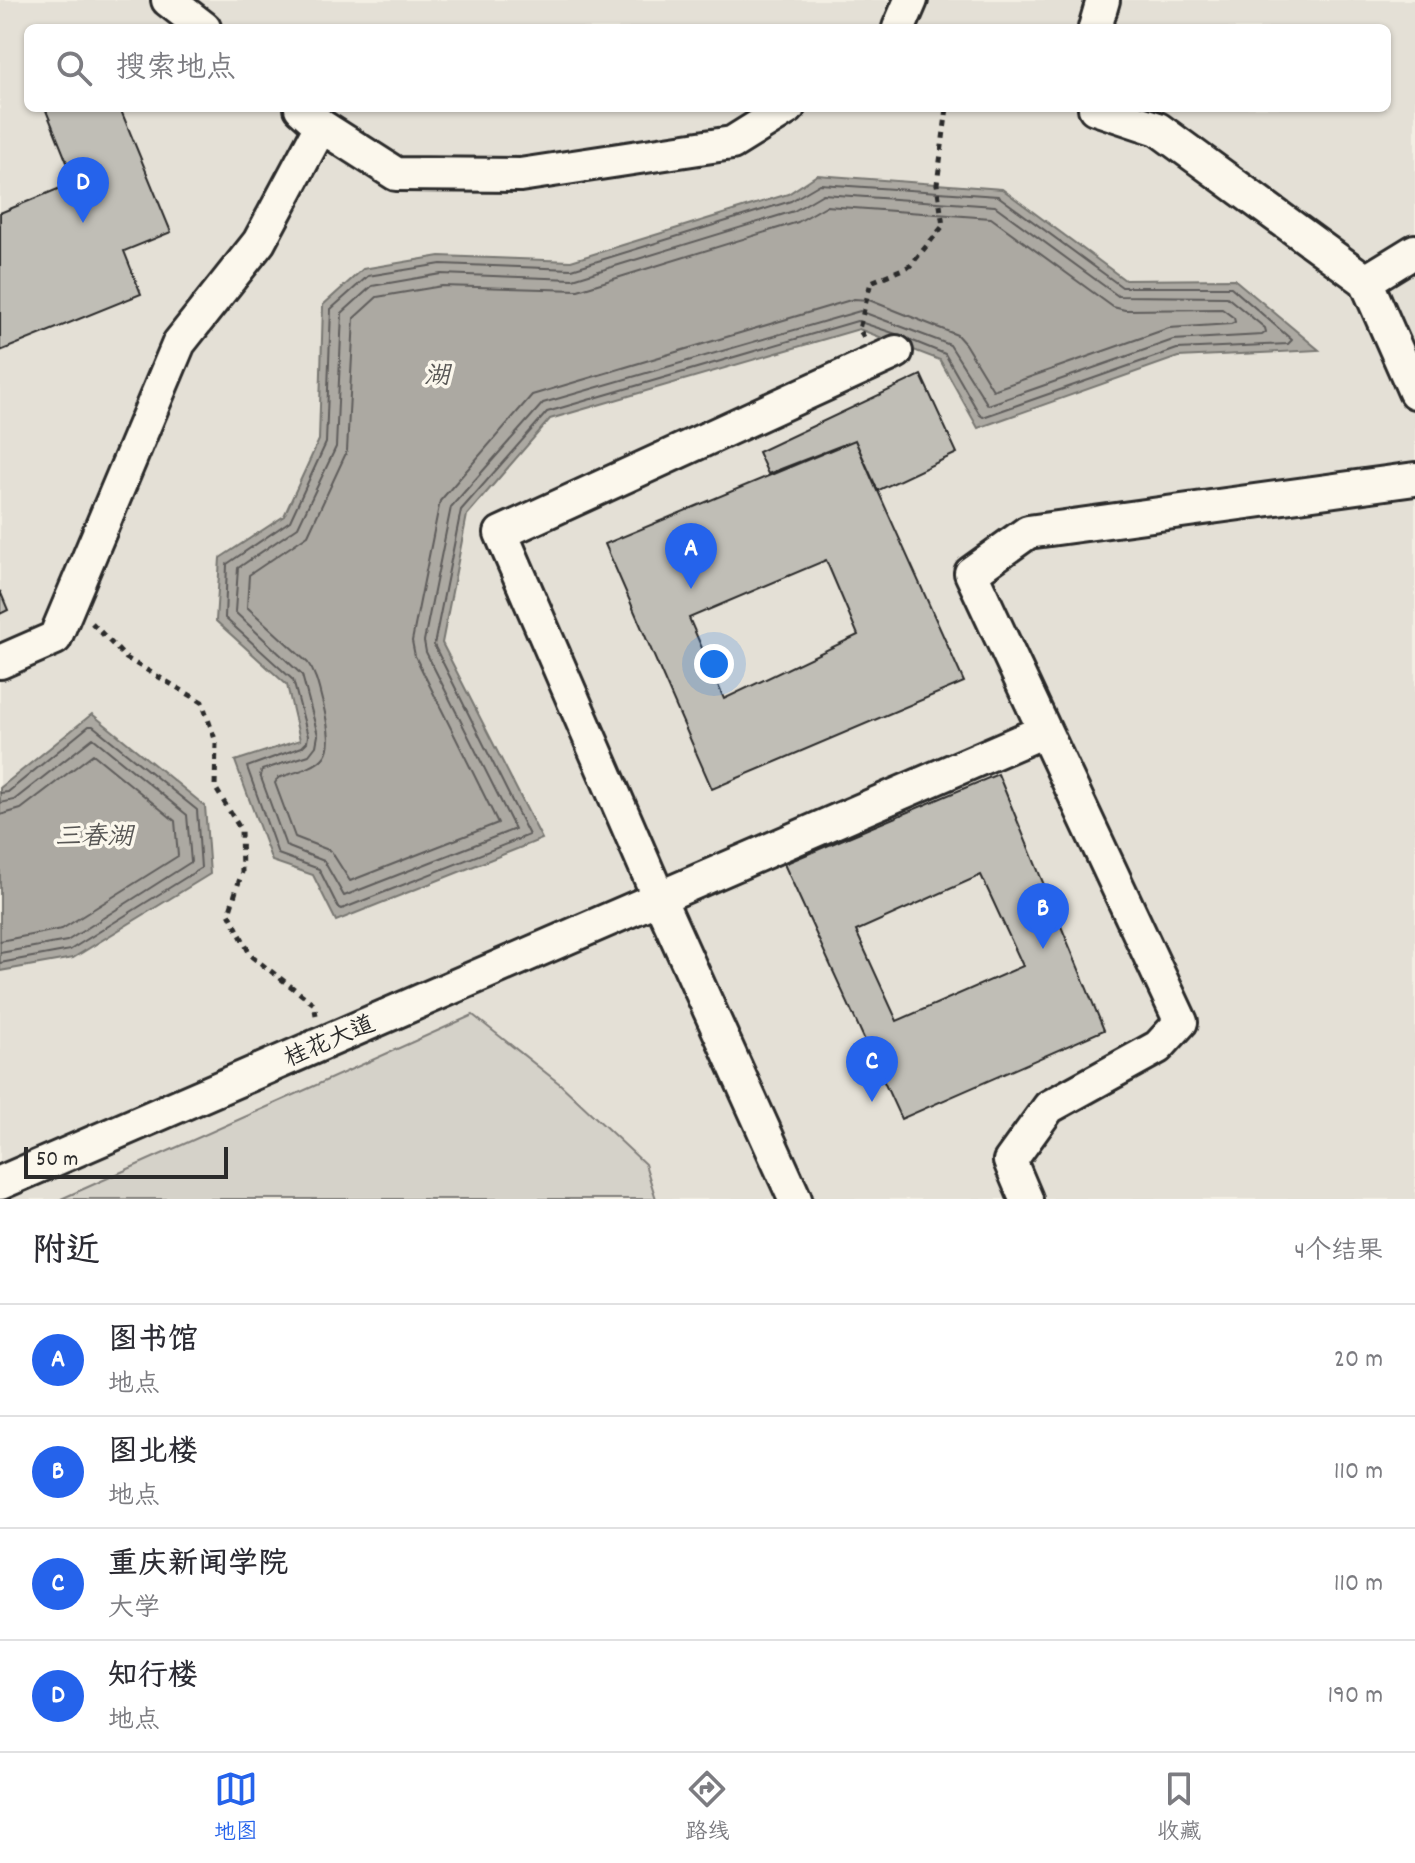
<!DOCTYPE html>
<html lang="zh">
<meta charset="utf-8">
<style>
:root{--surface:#fff;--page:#f7f7f7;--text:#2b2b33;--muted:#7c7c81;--line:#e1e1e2;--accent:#2563eb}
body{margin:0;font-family:Dekko,"LXGW WenKai TC",sans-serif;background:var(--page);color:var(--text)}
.scale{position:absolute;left:24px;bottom:20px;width:204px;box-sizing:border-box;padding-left:8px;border:4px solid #2b2b2b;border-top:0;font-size:22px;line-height:28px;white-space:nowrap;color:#2b2b2b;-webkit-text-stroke:6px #fbf7ec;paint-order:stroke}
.you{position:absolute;left:714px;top:664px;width:28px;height:28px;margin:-20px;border:6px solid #fff;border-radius:50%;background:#1a73e8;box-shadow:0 0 0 12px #1a73e833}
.badge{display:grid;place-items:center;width:52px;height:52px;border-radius:50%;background:var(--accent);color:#fff;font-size:26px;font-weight:700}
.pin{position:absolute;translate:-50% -66px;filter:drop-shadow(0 2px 4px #0008)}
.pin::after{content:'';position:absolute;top:42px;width:28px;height:24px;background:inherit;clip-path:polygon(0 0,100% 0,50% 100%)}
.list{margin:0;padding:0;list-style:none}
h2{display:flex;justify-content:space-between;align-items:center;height:104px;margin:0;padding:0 32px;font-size:34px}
h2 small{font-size:26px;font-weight:400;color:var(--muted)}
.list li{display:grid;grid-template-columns:52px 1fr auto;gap:24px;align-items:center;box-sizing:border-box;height:112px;padding:0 32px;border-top:2px solid var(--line)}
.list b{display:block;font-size:30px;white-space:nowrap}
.list p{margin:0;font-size:26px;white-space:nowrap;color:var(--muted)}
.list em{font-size:26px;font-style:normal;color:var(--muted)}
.icon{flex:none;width:44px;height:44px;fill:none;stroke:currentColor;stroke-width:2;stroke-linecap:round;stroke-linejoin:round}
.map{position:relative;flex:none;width:1415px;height:1199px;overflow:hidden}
.search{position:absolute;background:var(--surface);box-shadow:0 2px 6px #0004;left:24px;right:24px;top:24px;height:88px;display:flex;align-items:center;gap:20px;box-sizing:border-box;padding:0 28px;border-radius:12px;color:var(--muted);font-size:30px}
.sheet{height:552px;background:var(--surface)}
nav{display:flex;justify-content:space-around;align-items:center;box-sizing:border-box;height:112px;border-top:2px solid var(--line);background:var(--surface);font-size:22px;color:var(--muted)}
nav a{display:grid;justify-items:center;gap:4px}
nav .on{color:var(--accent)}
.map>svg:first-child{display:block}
</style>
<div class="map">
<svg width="1415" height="1199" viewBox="0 0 1415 1199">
<rect width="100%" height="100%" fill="#f3efe4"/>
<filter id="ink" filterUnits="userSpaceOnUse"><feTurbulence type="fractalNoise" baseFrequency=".0125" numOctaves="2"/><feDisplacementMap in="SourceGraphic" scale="16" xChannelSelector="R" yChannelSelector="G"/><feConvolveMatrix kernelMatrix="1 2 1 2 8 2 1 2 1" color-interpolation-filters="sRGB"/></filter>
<g filter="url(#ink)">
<path fill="#e4e0d6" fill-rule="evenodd" d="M0,0H1415V1199H0ZM28,28H1387V108H28Z"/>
<path fill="#d5d2c9" stroke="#807e7a" stroke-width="2" d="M473,1015L560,1084L645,1164L656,1199H61Z"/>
<path fill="#aca9a2" stroke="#787772" stroke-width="2" d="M817,175L1002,189L1125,280L1234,279L1319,350L1178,357L978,428L940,360L859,329L550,419L467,515L442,643L542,839L336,921L313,875L272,861L235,761L300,740L287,685L216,621L220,558L284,516L319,440L323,305L363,269L440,256L571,261L788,194Z
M92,714L205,806L210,874L73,958L0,971V788Z"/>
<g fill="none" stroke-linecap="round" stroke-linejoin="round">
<path stroke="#5f5d5b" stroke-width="2" d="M823,194L995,206L1118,296L1227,297L1265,328L1266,332L1262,335L1173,340L988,405L950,345L860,311L543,403L451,507L424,641L426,652L515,829L344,896L324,861L286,846L260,775L262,770L309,755L316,746L318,735L302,675L235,612L238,568L298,527L336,447L342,313L372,286L441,274L573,279L794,211Z
M826,206L991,218L1113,307L1125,310L1222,309L1234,318L1235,322L1231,324L1169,328L993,390L965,344L957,335L869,300L854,299L532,395L440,501L412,641L415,656L498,823L350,881L331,851L295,837L275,783L278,778C330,762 336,759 323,704C319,690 317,675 308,663L247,607L249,575L308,535L347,451L354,318L377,297L442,286L578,290L798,222Z
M896,334L857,321L547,412L461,510L434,645L529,835L342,909L338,907L319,869L278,854L247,767L302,747L307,742L308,736L293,680L225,618L227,564L290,521L326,443L331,309L368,276L441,264L572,269L791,201L820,184L998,196L1122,287H1231L1292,340L1288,344L1177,349L983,417L980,415L945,354L908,339
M0,793L8,792L89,726H93L197,810L201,868L70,950L0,963
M0,803L14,800L93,738L187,815L191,862L67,941L0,953
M0,815L21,809L93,754L175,821L178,856L62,929L0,941"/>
</g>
<path fill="#c0beb6" stroke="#2b2b2b" stroke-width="2" fill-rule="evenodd" d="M45,108H120L171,232L124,251L141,294L0,351V213L75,182Z
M921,375L957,453L877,491L855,440L768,474L758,452Z
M855,440L964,682L712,789L605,544ZM826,560L858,635L724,699L689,618Z
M0,591L8,610L0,614Z
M998,774L1104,1030L901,1119L784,864ZM981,875L1023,966L897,1021L856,931Z"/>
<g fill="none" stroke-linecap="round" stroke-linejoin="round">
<g stroke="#2b2b2b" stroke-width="38">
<path id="minor" d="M168,0L204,28
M899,28L911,0
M1095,28L1103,0
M301,108L321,126L396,174L520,175L732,143L788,108
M1095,108L1158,129L1366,281L1415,392
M1366,281L1415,251
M0,662L55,638L179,343L259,242L321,126
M0,1183L1044,731
M795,1199L659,898L501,533L896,352
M1026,1199L1010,1161L1049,1107L1158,1047L1181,1022L971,573L1028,532L1415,479"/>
</g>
<path stroke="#2b2b2b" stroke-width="5" stroke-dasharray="6 6" stroke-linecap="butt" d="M864,337L859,329L871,282L910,266L943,226L937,184L947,108
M92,623L126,658L202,702L216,742L215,787L241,830L242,872L229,913L251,956L314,1004L316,1015"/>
<use href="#minor" stroke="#fbf7ec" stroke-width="32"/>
</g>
</g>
<g text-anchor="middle" stroke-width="7" stroke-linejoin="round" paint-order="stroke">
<g font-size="24" fill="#2b2b2b" stroke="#fbf7ec">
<text transform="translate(329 1040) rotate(-23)" y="8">桂花大道</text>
</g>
<g font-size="26" font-style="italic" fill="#585755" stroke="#fbf7ec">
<text x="437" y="383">湖</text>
<text x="94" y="844">三春湖</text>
</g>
</g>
</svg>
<div class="scale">50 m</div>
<div class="you"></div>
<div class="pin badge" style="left:691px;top:589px">A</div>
<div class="pin badge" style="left:1043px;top:949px">B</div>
<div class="pin badge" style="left:872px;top:1102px">C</div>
<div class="pin badge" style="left:83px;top:223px">D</div>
<div class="search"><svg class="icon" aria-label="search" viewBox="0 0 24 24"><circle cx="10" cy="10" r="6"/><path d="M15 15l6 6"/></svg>搜索地点</div>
</div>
<section class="sheet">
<h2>附近<small>4个结果</small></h2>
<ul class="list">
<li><span class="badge">A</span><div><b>图书馆</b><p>地点</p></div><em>20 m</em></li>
<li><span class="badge">B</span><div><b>图北楼</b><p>地点</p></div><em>110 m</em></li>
<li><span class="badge">C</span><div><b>重庆新闻学院</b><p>大学</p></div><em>110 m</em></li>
<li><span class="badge">D</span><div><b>知行楼</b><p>地点</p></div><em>190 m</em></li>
</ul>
</section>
<nav>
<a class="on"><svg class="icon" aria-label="map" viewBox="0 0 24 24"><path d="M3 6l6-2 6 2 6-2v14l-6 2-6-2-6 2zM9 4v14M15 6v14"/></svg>地图</a>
<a><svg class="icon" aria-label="directions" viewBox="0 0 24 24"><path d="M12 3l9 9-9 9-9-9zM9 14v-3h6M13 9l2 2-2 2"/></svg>路线</a>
<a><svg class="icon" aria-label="saved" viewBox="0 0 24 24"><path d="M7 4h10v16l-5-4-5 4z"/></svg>收藏</a>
</nav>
